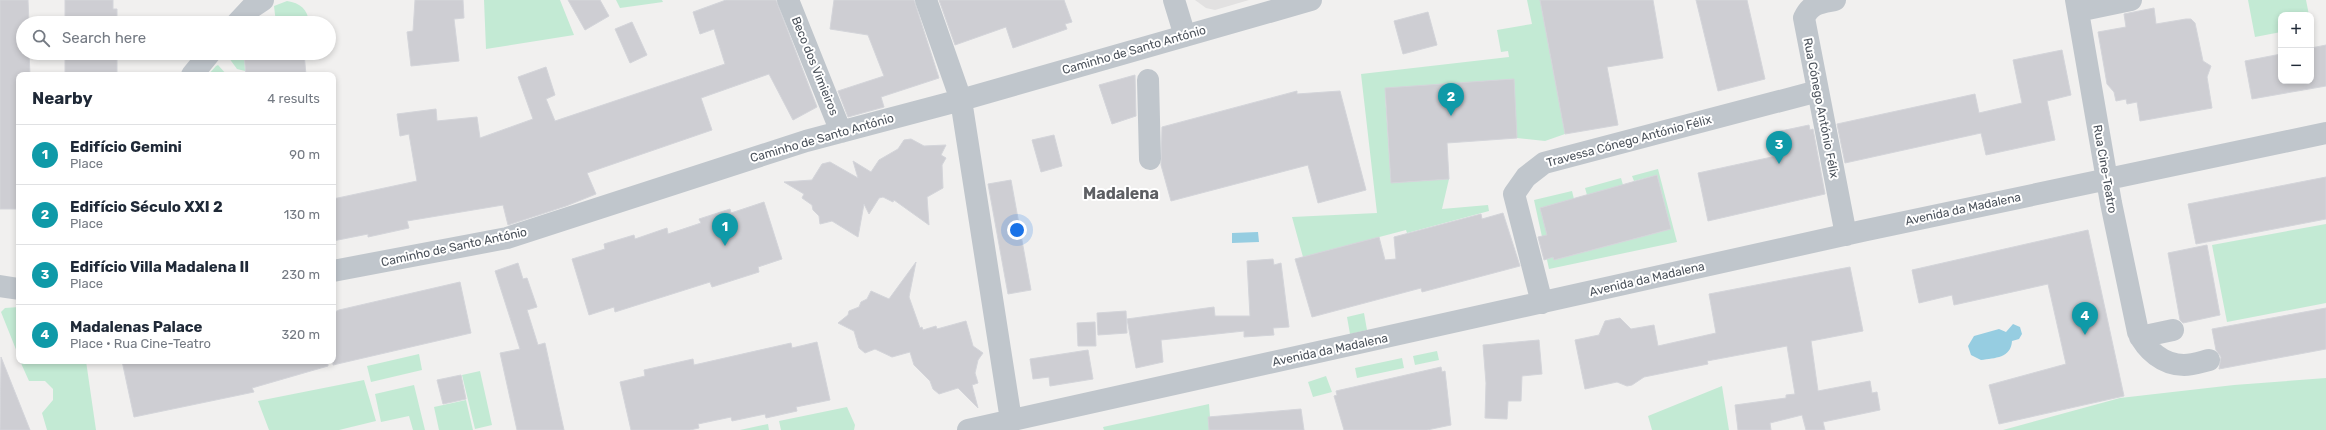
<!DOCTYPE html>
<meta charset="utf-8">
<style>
:root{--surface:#fff;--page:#f2f2f3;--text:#1f2937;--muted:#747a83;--line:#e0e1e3;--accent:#2563eb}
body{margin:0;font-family:Rubik,sans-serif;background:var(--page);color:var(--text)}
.controls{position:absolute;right:12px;top:12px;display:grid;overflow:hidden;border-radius:8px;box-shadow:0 2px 6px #0003}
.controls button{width:36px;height:36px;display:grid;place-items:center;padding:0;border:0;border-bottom:1px solid var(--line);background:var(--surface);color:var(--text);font:20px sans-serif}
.you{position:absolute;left:1017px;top:230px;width:14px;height:14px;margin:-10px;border:3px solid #fff;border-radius:50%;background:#1a73e8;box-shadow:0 0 0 6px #1a73e833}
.badge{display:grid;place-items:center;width:26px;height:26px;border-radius:50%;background:var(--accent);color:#fff;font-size:13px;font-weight:700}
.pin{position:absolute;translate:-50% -33px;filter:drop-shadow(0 1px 2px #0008)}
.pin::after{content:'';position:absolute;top:21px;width:14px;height:12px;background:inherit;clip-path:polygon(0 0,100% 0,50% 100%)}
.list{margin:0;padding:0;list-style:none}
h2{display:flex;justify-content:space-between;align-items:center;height:52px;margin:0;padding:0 16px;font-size:17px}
h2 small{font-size:13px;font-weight:400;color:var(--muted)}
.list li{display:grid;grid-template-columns:26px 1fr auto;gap:12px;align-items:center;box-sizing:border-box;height:60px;padding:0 16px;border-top:1px solid var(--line)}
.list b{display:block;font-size:15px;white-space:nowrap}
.list p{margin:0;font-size:13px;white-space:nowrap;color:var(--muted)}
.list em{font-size:13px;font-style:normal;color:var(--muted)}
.icon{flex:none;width:22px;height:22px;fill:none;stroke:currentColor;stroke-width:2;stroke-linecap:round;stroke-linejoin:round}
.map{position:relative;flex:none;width:2326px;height:430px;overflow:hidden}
.search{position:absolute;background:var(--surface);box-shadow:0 2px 6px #0003;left:16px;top:16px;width:320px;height:44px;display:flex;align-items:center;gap:10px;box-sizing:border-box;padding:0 14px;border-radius:22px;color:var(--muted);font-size:15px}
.panel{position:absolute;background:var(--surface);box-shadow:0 2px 6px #0003;left:16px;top:72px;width:320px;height:292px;border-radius:8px}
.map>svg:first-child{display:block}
</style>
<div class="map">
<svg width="2326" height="430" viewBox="0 0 2326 430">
<rect width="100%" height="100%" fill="#f1f0ef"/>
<path fill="#e2e1e1" d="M1195,0H1249L1215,10L1206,8Z"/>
<path fill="#c3ead4" d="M484,0H560L574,35L486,49Z
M616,0H662L663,2L620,8Z
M1527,0H1540L1565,134L1545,141L1517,138L1513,79L1418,86L1385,94L1391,183L1449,179L1442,209L1488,205L1489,211L1407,233L1406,230L1303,257L1292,217L1377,213L1361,74L1509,57L1508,51L1501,52L1497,30L1532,24Z
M2248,0H2306L2309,15H2281V32L2255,37Z
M287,1C300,3 308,9 309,23H276L274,6Z
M244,53L245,71L237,69L226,54Z
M218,65L227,75H208L216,66Z
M1658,169L1677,242L1549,269L1534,200L1572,191L1574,199L1540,208L1554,260L1671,229L1657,175L1634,181L1632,176Z
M1621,178L1623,185L1587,195L1585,188Z
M2326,224V303L2227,322L2212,245Z
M19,307V357L1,312L5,308Z
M1364,313L1367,330L1350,334L1347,317Z
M1437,351L1439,360L1415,365L1413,356Z
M419,354L422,370L371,382L367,366Z
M1402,358L1404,368L1357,378L1355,368Z
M20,361H86L96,430H47L42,413L53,400V389L45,381H29Z
M480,371L492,425L475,429L462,375Z
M1326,376L1332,392L1313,397L1308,382Z
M2326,378V430H2003L2120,398L2234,385Z
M364,380L376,421L339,430H269L258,401Z
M414,385L425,430H413L409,416L381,422L375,394Z
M1722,386L1729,430H1652L1648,416Z
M466,400L473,430H439L434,407Z
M1209,404L1211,430H1104L1103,427Z
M847,407L855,425L854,430H781L779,421Z
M768,424L769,430H740Z"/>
<path fill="#96cde1" d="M1258,232L1259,242L1232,243V233Z
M2013,324L2020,327L2022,334L2019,339L2012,341C2011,358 1995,358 1981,360L1971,355L1968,346L1974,336L1999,329L2006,332Z"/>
<path fill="#ceced3" stroke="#d4d5da" d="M0,0H28L29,23H23V53H29L30,75H19V209H0Z
M65,0H113V9H117V23H65Z
M415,0H463L464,18L454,19L459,61L411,66L407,32L413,31Z
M568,0H600L609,16L585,30Z
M726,0H776L817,107L793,120L769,74L701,98L712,130L587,173L596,194L566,206L508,225L503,205L407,221L409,228L368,237V234L333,241V199L417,181L409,134L400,136L397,114L436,109L437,121L477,117L480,138L533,119L518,77L546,67L555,95L546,99L555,121L725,64L714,29L700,34L693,12Z
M834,0H914L939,78L881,97L884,107L848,117L838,91L884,76L868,35L830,29Z
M939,0H1064L1072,22L1065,24L1067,29L1013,48L1006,27L955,45Z
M1540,0H1653L1663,58L1607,67L1618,125L1565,134Z
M1696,0H1747L1765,79L1718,91Z
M2154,8L2156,24L2186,19H2191L2195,23L2203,61L2211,66L2207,77L2212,108L2140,121L2137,102L2127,104L2126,99L2116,101L2114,92L2107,84L2098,32L2126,27L2124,14Z
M1428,12L1437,45L1403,54L1394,21Z
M632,22L647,55L630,63L615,29Z
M2326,45V86L2252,99L2245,61L2281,54V81H2311V48Z
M2062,50L2071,95L2047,101L2055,140L1986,155L1981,133L1845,163L1837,124L1975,94L1979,113L2022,103L2013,60Z
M65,53H117V74L65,75Z
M244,53H304L306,75H246Z
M1135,75L1136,116L1112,124L1099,85Z
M1514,79L1517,138L1447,143L1449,179L1391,183L1385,88Z
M1297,91V94L1340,91L1366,190L1318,203L1308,165L1171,201L1161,165L1162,127Z
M1809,125L1810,130L1813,129L1825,194L1708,221L1698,173L1781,155L1776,132Z
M1054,135L1062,166L1041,172L1032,140Z
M911,139L924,146L946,145L941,155L946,158L942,165L943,188L927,197L929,225L894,200L893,202L883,197L879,198L869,214L864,204L858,237L832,221L820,224L819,216L813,210L812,205L802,198L804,194L784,182L812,180L822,164L830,162L858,178L853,161L871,172L879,160L898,149L904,140Z
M1657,175L1671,229L1554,260L1553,257L1544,260L1538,237L1547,235L1540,208Z
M2326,177V219L2196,244L2188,204Z
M1011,180L1031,290L1008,294L988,184Z
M764,202L782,259L758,267L759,272L712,287L710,282L615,312L614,307L589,315L572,259L605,249L604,244L634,235L635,239L667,228L668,234L701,223L699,219L730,209L731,213Z
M1503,213L1520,266L1422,292L1421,288L1312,317L1295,259L1379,237L1385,260L1396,259L1394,237L1481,214L1482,219Z
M2088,230L2124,396L1999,424L1989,385L2066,364L2048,284L1954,305L1952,295L1919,303L1912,270Z
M2207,245L2220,315L2183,323L2180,320L2168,253Z
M1273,259L1274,265L1281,263L1289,327L1273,328L1274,335L1244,337V331L1161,340L1163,362L1136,368L1127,319L1214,307L1215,316H1250L1247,261Z
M916,262L909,297L920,328L922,327L923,330L936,326L937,329L966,321L973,346L983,353L978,360L975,373L978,383L972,385L978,408L958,388L939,394L933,389L930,381L914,365L910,352L892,357L875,349L865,353L859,348L854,331L838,323L848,315L849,311L859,307L861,302L867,299L871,291L889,299Z
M518,263L523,279L527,278L537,307L527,310L538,345L545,343L564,430H517L500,353L520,349L495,271Z
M1850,267L1863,331L1811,341L1818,391L1870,381L1872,393L1877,392L1880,410L1823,422L1825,430H1806L1802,415L1770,423L1771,430H1738L1735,405L1786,398V395L1795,394L1787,346L1707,361L1708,364L1644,377L1632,385L1627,386L1617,382L1585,389L1575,340L1599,335L1605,321L1620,318L1631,329L1654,325L1658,346L1716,333L1709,294Z
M460,282L471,333L333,365V313L339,310Z
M2326,308V349L2219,369L2221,357L2216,350L2212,329Z
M1126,311L1127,333L1098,335L1097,313Z
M1095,322L1096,346H1078L1077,323Z
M1539,340L1542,374L1522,376L1521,401H1508L1507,419L1485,418L1486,383L1483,345Z
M817,342L830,400L796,407L797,411L766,418L765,414L732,421L731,417L698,424L699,428L690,430H631L620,382L645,376L644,370L693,359L694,365L791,343L792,348Z
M1088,350L1093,379L1050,386L1049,377L1033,379L1030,359Z
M1,357L30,430H0Z
M122,361H328V366L252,388L254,392L134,417Z
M1441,367L1442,372L1445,371L1451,425L1427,430H1344L1334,396L1337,395L1336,391Z
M461,375L466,399L443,404L437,380Z
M1301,409L1304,430H1209L1208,417Z"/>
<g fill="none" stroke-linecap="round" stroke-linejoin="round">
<path stroke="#c0c6cc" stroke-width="22" d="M788,0L841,132
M926,0L961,100L1011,420
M1174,0L1185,36
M1835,0C1820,3 1811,3 1804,18L1846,235
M2076,0L2111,203L2138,332C2146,350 2163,365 2184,365C2192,365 2201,362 2209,360
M2078,11L2131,0
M237,23L251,8L263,0
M192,75L210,53
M1148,80L1150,159
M333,271L507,238L806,141L961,100L1311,0
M0,286L19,289
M1542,303L1514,194L1526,177L1544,163L1818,91
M2140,337L2173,330
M968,430L1862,231L2326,133"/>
</g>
<g text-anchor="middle" stroke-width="4" stroke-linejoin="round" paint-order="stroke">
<g font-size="12" fill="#4a515a" stroke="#fff">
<text transform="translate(1134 50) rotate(-16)" y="4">Caminho de Santo António</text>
<text transform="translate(815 66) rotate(68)" y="4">Beco dos Vimieiros</text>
<text transform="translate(1821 108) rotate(79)" y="4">Rua Cónego António Félix</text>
<text transform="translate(822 138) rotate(-16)" y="4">Caminho de Santo António</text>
<text transform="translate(1629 141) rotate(-15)" y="4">Travessa Cónego António Félix</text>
<text transform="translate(2105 169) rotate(80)" y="4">Rua Cine-Teatro</text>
<text transform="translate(1963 209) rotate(-12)" y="4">Avenida da Madalena</text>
<text transform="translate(454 247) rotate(-12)" y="4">Caminho de Santo António</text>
<text transform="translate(1647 279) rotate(-13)" y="4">Avenida da Madalena</text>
<text transform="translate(1330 350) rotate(-12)" y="4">Avenida da Madalena</text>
</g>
<g font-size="16" font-weight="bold" fill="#5d5f63" stroke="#fff">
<text x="1121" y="199">Madalena</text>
</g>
</g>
</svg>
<div class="controls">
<button>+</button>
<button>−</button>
</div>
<div class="you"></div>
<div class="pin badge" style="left:725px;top:246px;background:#0f9aa8">1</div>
<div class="pin badge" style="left:1451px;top:116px;background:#0f9aa8">2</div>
<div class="pin badge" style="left:1779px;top:164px;background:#0f9aa8">3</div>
<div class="pin badge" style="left:2085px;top:335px;background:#0f9aa8">4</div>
<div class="search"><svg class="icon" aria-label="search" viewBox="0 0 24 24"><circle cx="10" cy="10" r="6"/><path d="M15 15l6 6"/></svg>Search here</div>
<section class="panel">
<h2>Nearby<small>4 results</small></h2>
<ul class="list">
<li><span class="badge" style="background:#0f9aa8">1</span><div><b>Edifício Gemini</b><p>Place</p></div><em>90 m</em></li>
<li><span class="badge" style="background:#0f9aa8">2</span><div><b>Edifício Século XXI 2</b><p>Place</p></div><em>130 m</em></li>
<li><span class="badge" style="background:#0f9aa8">3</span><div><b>Edifício Villa Madalena II</b><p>Place</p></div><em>230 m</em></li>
<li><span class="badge" style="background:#0f9aa8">4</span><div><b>Madalenas Palace</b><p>Place · Rua Cine-Teatro</p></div><em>320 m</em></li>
</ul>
</section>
</div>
